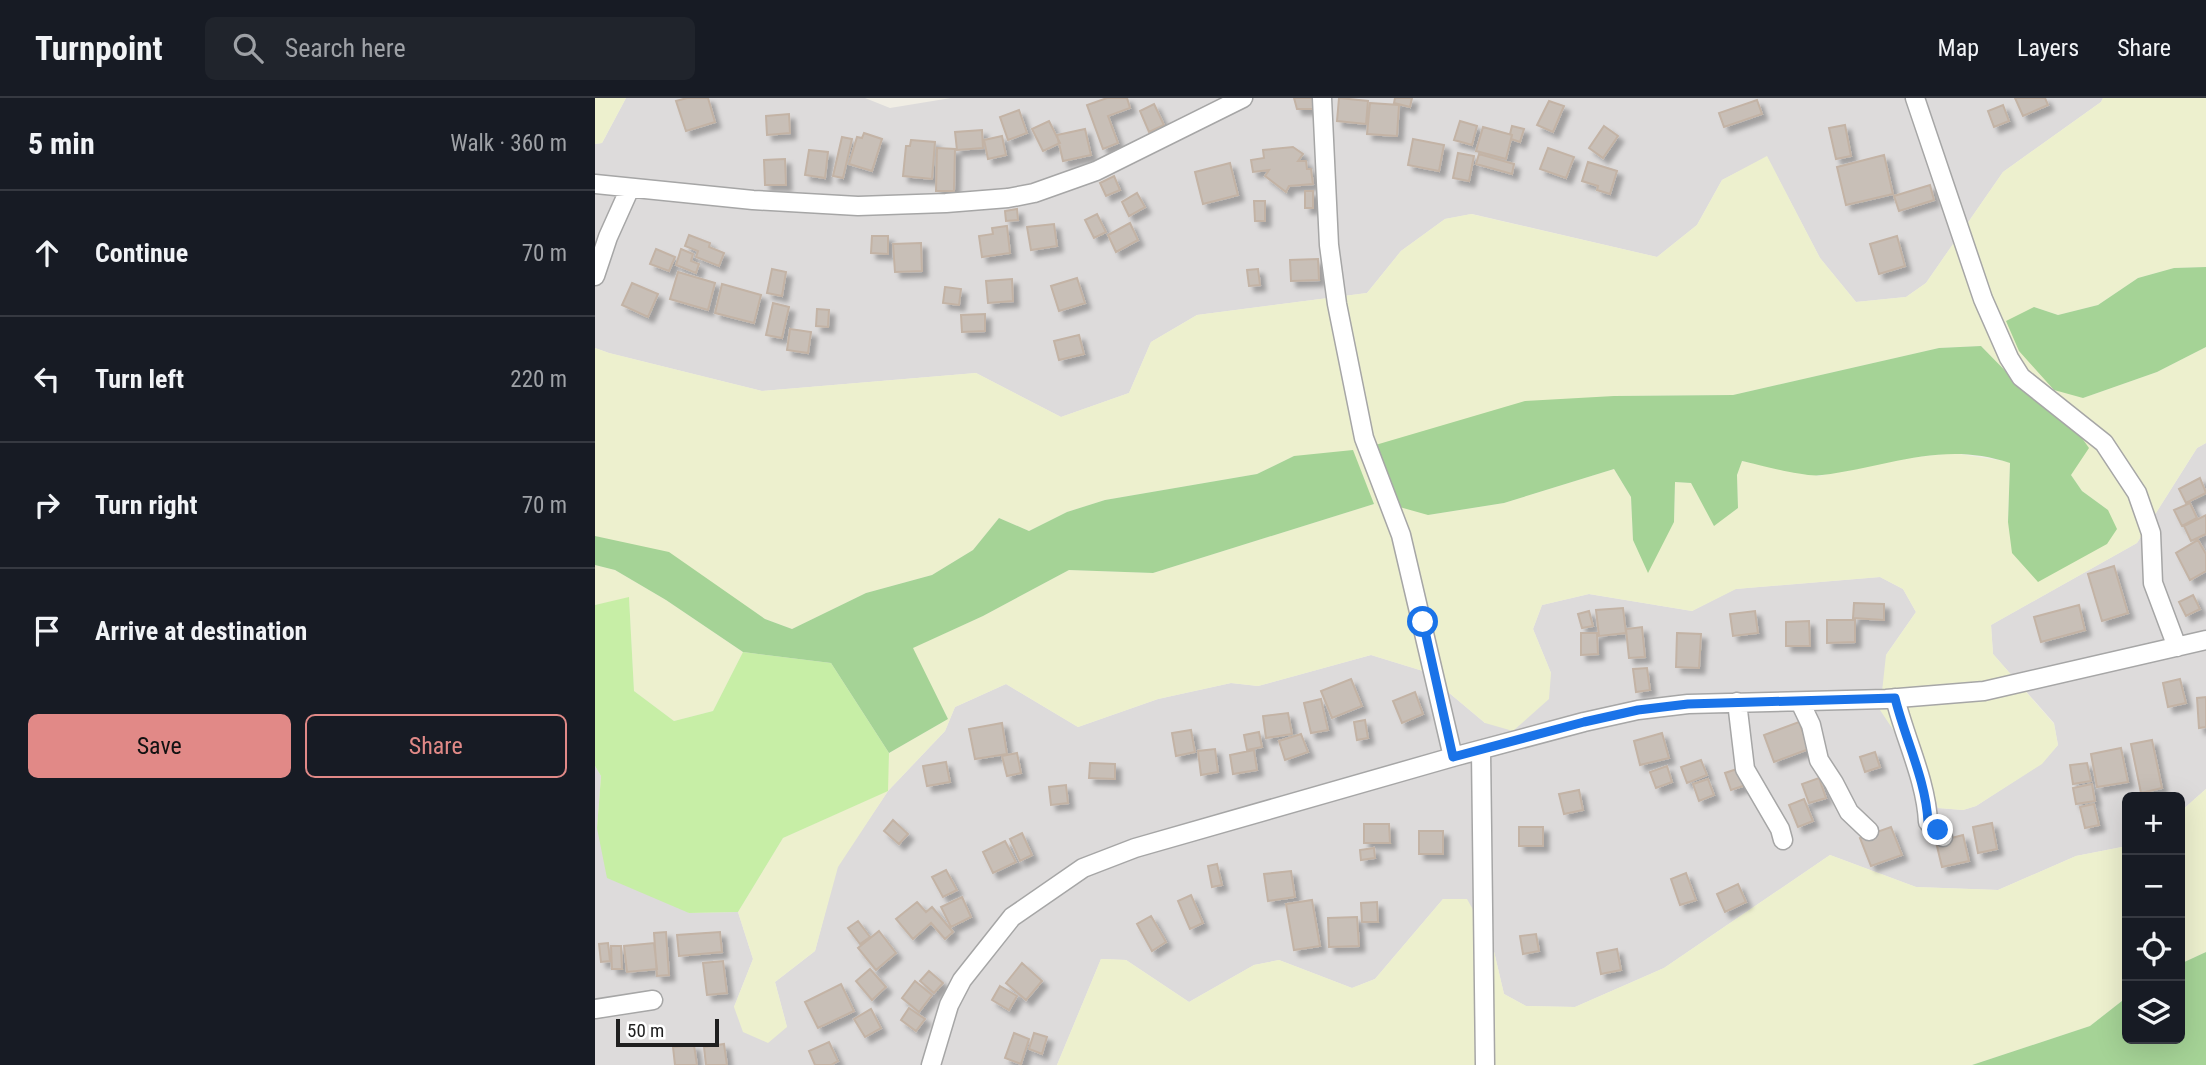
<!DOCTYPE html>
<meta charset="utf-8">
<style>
:root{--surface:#171b24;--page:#20242c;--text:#f1f3f6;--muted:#9ea1a6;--line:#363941;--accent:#e18987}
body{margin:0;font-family:"Roboto Condensed",sans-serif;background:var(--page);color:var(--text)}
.controls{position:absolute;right:21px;bottom:21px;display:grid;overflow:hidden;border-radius:10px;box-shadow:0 7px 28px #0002}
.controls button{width:63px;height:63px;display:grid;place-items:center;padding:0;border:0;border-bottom:2px solid var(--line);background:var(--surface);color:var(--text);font:35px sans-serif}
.scale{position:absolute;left:21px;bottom:18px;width:103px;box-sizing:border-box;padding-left:7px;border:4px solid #1f1f1f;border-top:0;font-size:19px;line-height:24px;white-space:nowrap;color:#1f1f1f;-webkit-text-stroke:5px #fff;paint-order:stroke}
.stop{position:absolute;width:21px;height:21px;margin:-16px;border:5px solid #1a73e8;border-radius:50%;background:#fff}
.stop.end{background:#1a73e8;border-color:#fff;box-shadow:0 2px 7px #0008}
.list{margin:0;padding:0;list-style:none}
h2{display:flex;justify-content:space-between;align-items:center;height:91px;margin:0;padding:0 28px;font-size:30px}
h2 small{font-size:23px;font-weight:400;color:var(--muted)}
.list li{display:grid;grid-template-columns:46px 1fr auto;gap:21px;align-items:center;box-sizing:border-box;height:126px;padding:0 28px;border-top:2px solid var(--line)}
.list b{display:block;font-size:26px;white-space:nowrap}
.list em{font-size:23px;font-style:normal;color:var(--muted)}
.actions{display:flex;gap:14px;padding:21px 28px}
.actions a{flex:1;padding:16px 0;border:2px solid var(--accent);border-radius:10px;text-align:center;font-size:24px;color:var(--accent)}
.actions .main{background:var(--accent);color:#111}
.icon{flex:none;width:38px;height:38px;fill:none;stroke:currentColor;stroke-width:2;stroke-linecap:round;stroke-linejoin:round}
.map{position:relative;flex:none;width:1611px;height:967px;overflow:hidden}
header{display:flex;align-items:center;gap:42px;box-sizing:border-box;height:98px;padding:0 35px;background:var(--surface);border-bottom:2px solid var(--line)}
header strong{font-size:33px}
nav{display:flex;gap:38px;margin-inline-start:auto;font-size:24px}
.search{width:490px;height:63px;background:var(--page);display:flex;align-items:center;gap:18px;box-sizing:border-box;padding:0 24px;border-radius:10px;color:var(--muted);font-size:26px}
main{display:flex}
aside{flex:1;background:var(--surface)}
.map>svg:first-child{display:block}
</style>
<header>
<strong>Turnpoint</strong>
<div class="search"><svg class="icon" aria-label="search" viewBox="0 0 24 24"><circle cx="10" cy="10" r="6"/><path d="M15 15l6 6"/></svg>Search here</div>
<nav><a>Map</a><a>Layers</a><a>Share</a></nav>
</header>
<main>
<aside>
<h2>5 min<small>Walk · 360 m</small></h2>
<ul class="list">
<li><svg class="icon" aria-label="ahead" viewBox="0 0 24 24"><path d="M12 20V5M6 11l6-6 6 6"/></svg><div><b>Continue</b></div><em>70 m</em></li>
<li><svg class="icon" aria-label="left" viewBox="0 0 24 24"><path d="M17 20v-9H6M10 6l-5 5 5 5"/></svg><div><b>Turn left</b></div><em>220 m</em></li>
<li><svg class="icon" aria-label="right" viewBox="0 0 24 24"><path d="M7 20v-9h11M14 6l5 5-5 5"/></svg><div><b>Turn right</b></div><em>70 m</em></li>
<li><svg class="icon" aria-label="arrive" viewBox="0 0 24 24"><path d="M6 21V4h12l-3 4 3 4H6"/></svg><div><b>Arrive at destination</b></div></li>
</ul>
<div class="actions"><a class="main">Save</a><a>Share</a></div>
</aside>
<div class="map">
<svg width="1611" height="967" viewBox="0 0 1611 967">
<defs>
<filter id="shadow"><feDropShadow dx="5.5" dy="5.5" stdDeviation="2" flood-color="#0004"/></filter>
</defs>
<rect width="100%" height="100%" fill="#f0ede4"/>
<path fill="#dddbdb" d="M31,0H270L295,10L356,0H1508L1506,4L1408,74L1331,185L1311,199L1261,204L1225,160L1172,59L1127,82L1102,127L1062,159L877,116L850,121L806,153L772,195L602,217L556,244L534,295L466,319L381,275L167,293L14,255L0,250V46L7,45Z
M1611,345V691L1585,714V699H1532V748L1481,758L1403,792L1321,789L1235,757L1069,870L980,909L931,908L909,896L897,845L848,801L780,881L757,890L684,862L659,867L594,904L531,862L506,861L462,967H0V668L6,678L2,730L94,815L143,814L158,861L139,909L192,929L180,884L220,853L242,769L293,693L350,633L360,609L411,586L483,629L563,601L636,585L663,588L776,557L828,573L890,625L956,575L938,531L947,507L994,496L1097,513L1140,491L1285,479L1308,491L1321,514L1291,557L1301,636L1326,651L1343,710L1368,712L1381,708L1446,666L1463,647L1459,625L1398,556L1396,527L1542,445L1602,350Z"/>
<path fill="#edf0ce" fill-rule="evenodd" d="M0,0H31L7,45L0,46Z
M1508,0H1611V169L1579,170L1543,180L1503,207L1463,217L1439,209L1488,300L1562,274L1611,249V345L1602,350L1542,445L1396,527L1398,556L1459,626L1463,647L1447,666L1381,708L1368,712L1343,710L1326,651L1301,636L1285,612L1291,557L1321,514L1308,491L1285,479L1141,491L1097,513L994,496L947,507L938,531L956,575L954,601L918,633L890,625L828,573L776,557L663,588L636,585L563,601L483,629L411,586L360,609L350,633L293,693L243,769L220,853L180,884L192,929L173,945L148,934L139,909L158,861L143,814L188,740L292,693L294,655L353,621L317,550L388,518L474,472L558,475L779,406L699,358L662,376L510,402L472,414L434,433L404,420L378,452L337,477L271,495L197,531L170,521L127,492L26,445L0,438V250L14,255L167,293L381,275L466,319L534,295L556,244L602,217L772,195L806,153L850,121L876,116L1062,159L1102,127L1127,82L1172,58L1225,160L1261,204L1311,199L1331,185L1408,74L1506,4ZM1386,248L1433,296L1459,314L1476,377L1487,393L1513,412L1413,424L1415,364L1358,355L1296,362L1224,378L1146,363L1142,377L1143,410L1119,427L1096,385L1080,384L1079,424L1038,442L1036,399L1019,371L909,405L833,417L1019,298L1138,297L1344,250Z
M0,467L20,472L71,502L148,554L118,613L79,623L39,593L34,500L0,507Z
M1611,691V854L1585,866V714Z
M1532,748V899L1495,928L1377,967H462L506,861L531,862L594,904L659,867L684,862L757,890L780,881L848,801H872L897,845L909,896L931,908L980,909L1069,870L1235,757L1321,789L1403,792L1481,758Z"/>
<path fill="#c7eea6" d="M34,499L39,593L79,623L118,613L148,554L236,565L294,655L293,693L188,740L143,814L94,815L12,780L2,730L6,678L0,668V507Z"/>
<path fill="#a5d396" d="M1611,169V249L1562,274L1488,300L1459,292L1424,253L1411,223L1439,209L1463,217L1503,207L1543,180L1579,170Z
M1386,248L1433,296L1482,333L1494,350L1476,377L1487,393L1513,412L1522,431L1512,446L1443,484L1417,455L1413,424L1415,365C1348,342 1292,369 1227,377C1211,380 1165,367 1147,363L1142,377L1143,410L1119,428L1096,385L1080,384L1079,424L1053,475L1038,442L1036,399L1019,371L909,405L833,417L801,408L777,348L930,303L1019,298L1138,297L1344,250Z
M758,352L779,406L558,475L474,472L388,518L318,550L353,621L294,655L236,565L148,554L71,502L20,472L0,467V438L74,454L170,521L197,531L271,495L337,477L378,452L404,420L434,433L472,414L510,402L662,376L699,358Z
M1611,854V967H1377L1495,928L1532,899V941H1585V866Z"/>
<path fill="#c8bfb7" stroke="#c3b3a5" stroke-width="2" filter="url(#shadow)" d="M92,0H113L120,24L91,33L81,3Z
M512,0H532L535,10L513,18L523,45L508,51L492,7Z
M699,0H721V11H702Z
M744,0L773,3L771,26L742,23Z
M800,0H817L815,9L799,5Z
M1420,0H1450L1453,7L1428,18Z
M1162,2L1167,16L1129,29L1124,15Z
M954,3L969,8L958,34L942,27Z
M775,5L804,7L802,38L772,36Z
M559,6L569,27L554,34L545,13Z
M1408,7L1414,23L1399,29L1393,13Z
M424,12L432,35L413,42L405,19Z
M194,16L195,35L172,37L171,18Z
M454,23L465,45L448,53L437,31Z
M865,23L882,28L877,47L859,42Z
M1250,27L1256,58L1241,61L1234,30Z
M917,28L929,31L925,44L916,41L917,37L915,36Z
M1009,28L1023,38L1008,60L994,50Z
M888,29L917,37L911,61L881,53Z
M490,31L496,57L468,63L462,37Z
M387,32L388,50L362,52L360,34Z
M269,35L287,41L277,73L254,66L262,39L267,40Z
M407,38L411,57L393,61L389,42Z
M247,39L257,41L248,80L238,78Z
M818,41L849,47L844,73L813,67Z
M316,42L340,44L337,81L308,78L311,48H315Z
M698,49L708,56L703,63H711L712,71H716L718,86L694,88L691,94L670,78L674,72L658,74L656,62L669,60L668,52Z
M342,50L360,51L359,93H341Z
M953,50L979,59L971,80L945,71Z
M214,52L233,54L230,80L210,77Z
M863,55L879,58L874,83L858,80Z
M884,56L919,66L917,76L881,66Z
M1289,57L1298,96L1251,107L1242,69Z
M190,61L191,87H170L169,62Z
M993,64L1022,73L1015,96L1002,92L1003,88L987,83Z
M635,65L643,97L608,106L600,74Z
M519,78L525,92L511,98L505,85Z
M1335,87L1339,102L1304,113L1299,98Z
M710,93H718V110H710Z
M542,95L550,109L534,118L527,104Z
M659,103H670V123H660Z
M422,111L423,122L411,123L410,113Z
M502,116L511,134L499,140L490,122Z
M535,125L543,142L521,154L513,137Z
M459,126L462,148L436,152L432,129Z
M412,128L415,155L387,159L384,138L398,136L397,130Z
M94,137L115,145L114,149L129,155L124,168L101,159L103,153L90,148Z
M277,138H293V156L276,155Z
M1302,138L1310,168L1284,176L1275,146Z
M326,145L327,173L300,174L298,146Z
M61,151L80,159L74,173L55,166Z
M86,151L98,156L96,163L104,166L101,175L81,167Z
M723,161L724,182L696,183L695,162Z
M177,171L191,174L187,198L172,195Z
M663,171L665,187L654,188L652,172Z
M83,174L120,185L113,212L75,201Z
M482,180L490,205L464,213L456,188Z
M417,181L418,203L393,205L391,183Z
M37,185L63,196L53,219L27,207Z
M127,186L166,197L159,225L120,215Z
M350,189L366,191L364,207L348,205Z
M178,205L194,209L187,240L171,237Z
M222,211L234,212L233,229L221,228Z
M390,216V233L367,234L366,217Z
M195,231L216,234L213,255L192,252Z
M484,237L489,256L464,262L459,243Z
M1605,380L1611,395L1591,405L1584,391Z
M1595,405L1602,420L1587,428L1579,412Z
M1611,417V436L1596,443L1589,428Z
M1603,442L1611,456V473L1595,482L1581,455Z
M1519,468L1533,515L1507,523L1493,476Z
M1598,497L1605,511L1591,518L1584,504Z
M1259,505L1289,506V522L1258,520Z
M1484,507L1490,532L1446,544L1439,519Z
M1028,510L1031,535L1004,538L1001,512Z
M994,513L998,528L987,530L983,516Z
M1160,513L1163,535L1138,538L1135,516Z
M1232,522H1260V544L1232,545Z
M1214,523L1215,548H1191V524Z
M1047,529L1050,559L1034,560L1031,531Z
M986,535H1002L1003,556L986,557Z
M1082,535L1106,536L1104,570L1081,569Z
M1052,570L1055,592L1041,594L1038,571Z
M756,581L767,608L737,620L726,593Z
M1585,581L1591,605L1573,609L1568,585Z
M820,594L828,616L807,625L798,603Z
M1611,599V629L1604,630L1602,600Z
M726,601L733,632L716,635L709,605Z
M693,615L697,636L671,640L668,618Z
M770,622L773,640L762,642L759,624Z
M1204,624L1214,651L1179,664L1169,637Z
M407,625L412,656L380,661L374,631Z
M596,632L600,654L581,658L577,635Z
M664,634L667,649L652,652L649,637Z
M1067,635L1074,660L1045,667L1039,643Z
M706,636L713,654L690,662L684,643Z
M1557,642L1567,690L1546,695L1536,646Z
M1526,650L1533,684L1502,689L1496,656Z
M620,651L623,674L606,677L603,653Z
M659,652L662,672L638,676L635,657Z
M1280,654L1285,669L1270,674L1265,659Z
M422,655L426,675L412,678L407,658Z
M1106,662L1112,677L1092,685L1086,669Z
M351,664L355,684L332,688L328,668Z
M495,665L520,666V681L494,680Z
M1492,665L1496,683L1478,686L1475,667Z
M1072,668L1077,684L1061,690L1055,674Z
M1145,670L1151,687L1136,692L1130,675Z
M1224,680L1231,700L1214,705L1207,686Z
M1113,681L1119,697L1104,703L1098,686Z
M1497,686L1500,703L1481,706L1478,690Z
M471,687L473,705L456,707L454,689Z
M984,692L988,712L969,716L964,696Z
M1209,701L1218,723L1203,729L1194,707Z
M1499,706L1504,727L1490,730L1485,709Z
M298,722L313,736L304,746L289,733Z
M1397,725L1402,751L1383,755L1378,729Z
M769,726H794L795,745H769Z
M924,729H948V748H924Z
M1296,729L1307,757L1276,768L1265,740Z
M824,733H848V756H824Z
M427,735L437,757L425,763L415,741Z
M1368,737L1374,763L1347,769L1341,744Z
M410,743L421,764L398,775L388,754Z
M779,750L780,760L766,762L765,752Z
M622,766L627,787L617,789L613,768Z
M351,772L362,792L348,799L337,779Z
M696,773L700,799L673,803L669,776Z
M1091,775L1101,802L1085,807L1076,781Z
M1143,786L1151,804L1130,814L1122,796Z
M596,797L608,825L595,831L583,803Z
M367,799L376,819L356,829L346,809Z
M717,802L725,848L699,852L691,806Z
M322,804L331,814L337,809L358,834L350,841L336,825L318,841L301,821Z
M782,804L783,824H767L766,805Z
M556,818L571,844L557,853L542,826Z
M762,819L764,848L734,849L733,820Z
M263,823L275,839L265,846L253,830Z
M284,833L301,855L281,872L263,850Z
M71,834L74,877L62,878L59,835Z
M125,834L127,854L84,858L82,837Z
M941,836L944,853L928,856L925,838Z
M13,845L15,863L6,864L4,846Z
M59,845L62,871L32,874L29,848Z
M16,848H26L27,871H17Z
M1022,851L1026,872L1006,876L1002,855Z
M128,863L132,895L112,897L108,865Z
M427,865L447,883L431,902L411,885Z
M275,871L291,889L277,902L261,883Z
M334,873L348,885L339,895L325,883Z
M320,883L337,897L324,914L307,900Z
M246,886L259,913L223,930L210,904Z
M405,888L422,898L414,912L397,902Z
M314,910L330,921L321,933L306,922Z
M276,911L286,930L270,939L259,921Z
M419,935L434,941L426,966L410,960Z
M439,935L452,939L447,956L434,951Z
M234,944L243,963L236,967H220L214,953Z
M129,946L132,967H111L109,949Z
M99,947L102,967H80L78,949Z"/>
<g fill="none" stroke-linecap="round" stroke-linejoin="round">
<g stroke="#a6a6a6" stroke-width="21">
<path id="minor" d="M727,0L734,147L742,206L769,340L806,437L858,659
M1320,0L1388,201L1414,260L1426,279L1509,345L1542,395L1556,435L1558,485L1582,549
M0,86L158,102L263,108L351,105L413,100L439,95L501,73L648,0
M0,178L13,139L35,90
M1300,600C1310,641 1331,682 1333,724L1348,739
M1142,604L1150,671L1185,731L1188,742
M1205,604L1216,627L1224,662L1239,685L1254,714L1274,733
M886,653L890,967
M0,911L58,902
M336,967L354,907L367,882L417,819L488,770L540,750L858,659L989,624L1043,612L1093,606L1291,601L1389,593L1611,542"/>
</g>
<use href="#minor" stroke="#fff" stroke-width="18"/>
</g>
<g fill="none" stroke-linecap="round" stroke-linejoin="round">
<path stroke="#1a73e8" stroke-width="9" d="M828,524L858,659L989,624L1043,612L1093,606L1300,600C1310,641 1331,682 1333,724L1343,732"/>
</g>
</svg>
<div class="controls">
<button>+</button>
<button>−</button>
<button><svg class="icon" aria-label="locate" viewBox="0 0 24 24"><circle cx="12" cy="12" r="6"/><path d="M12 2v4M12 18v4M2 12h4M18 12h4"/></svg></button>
<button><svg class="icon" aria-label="layers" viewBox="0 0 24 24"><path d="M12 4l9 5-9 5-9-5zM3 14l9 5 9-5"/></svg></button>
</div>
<div class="scale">50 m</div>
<div class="stop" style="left:828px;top:524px"></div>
<div class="stop end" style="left:1343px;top:732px"></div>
</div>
</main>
